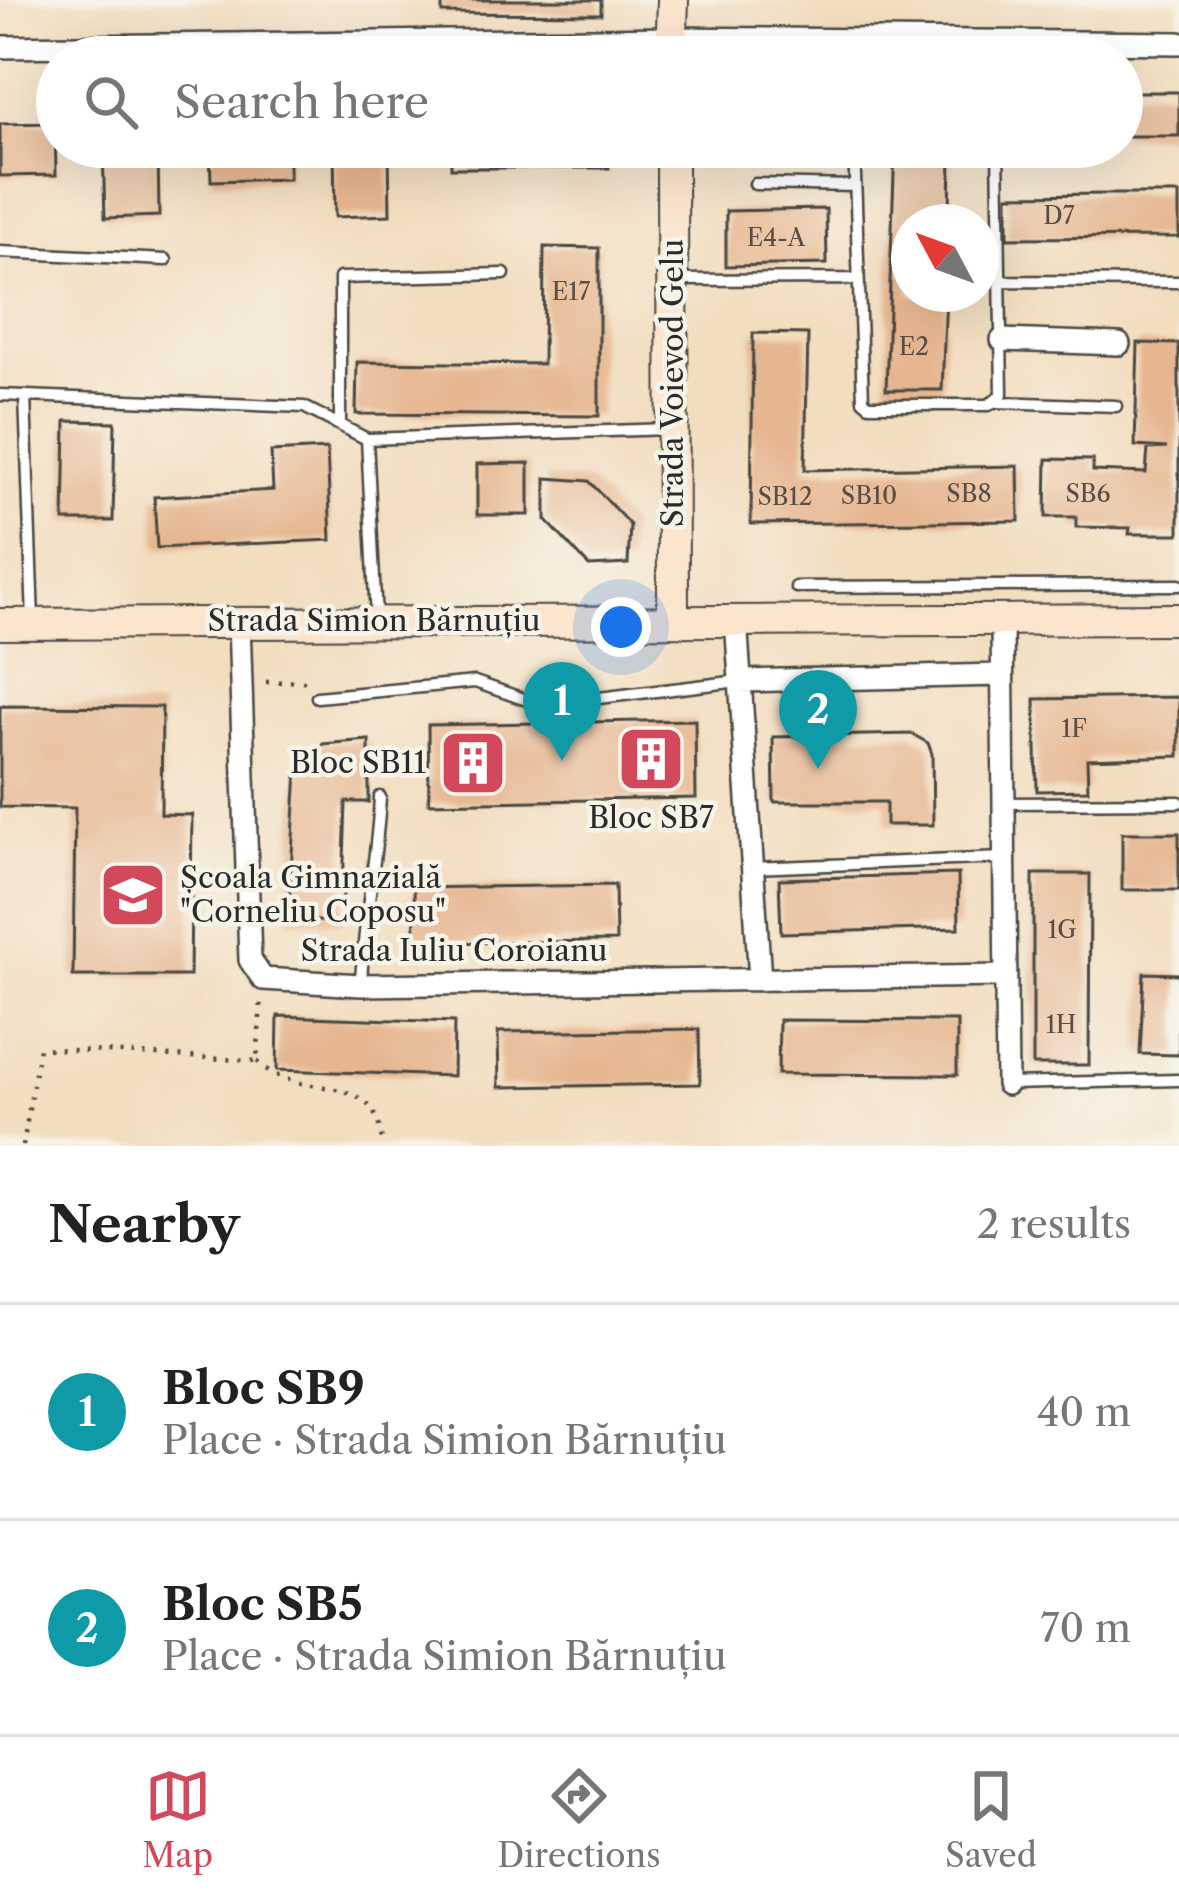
<!DOCTYPE html>
<meta charset="utf-8">
<style>
:root{--surface:#fff;--page:#f2f2f2;--text:#222;--muted:#767676;--line:#e0e0e0;--accent:#d1495b}
body{margin:0;font-family:"Libre Caslon Text",serif;background:var(--page);color:var(--text)}
.compass{position:absolute;left:891px;top:204px;width:108px;height:108px;border-radius:50%;background:var(--surface);box-shadow:0 12px 48px #0002;rotate:311deg}
.you{position:absolute;left:621px;top:627px;width:42px;height:42px;margin:-30px;border:9px solid #fff;border-radius:50%;background:#1a73e8;box-shadow:0 0 0 18px #1a73e833}
.badge{display:grid;place-items:center;width:78px;height:78px;border-radius:50%;background:var(--accent);color:#fff;font-size:39px;font-weight:700}
.pin{position:absolute;translate:-50% -99px;filter:drop-shadow(0 3px 6px #0008)}
.pin::after{content:'';position:absolute;top:63px;width:42px;height:36px;background:inherit;clip-path:polygon(0 0,100% 0,50% 100%)}
.list{margin:0;padding:0;list-style:none}
h2{display:flex;justify-content:space-between;align-items:center;height:156px;margin:0;padding:0 48px;font-size:51px}
h2 small{font-size:39px;font-weight:400;color:var(--muted)}
.list li{display:grid;grid-template-columns:78px 1fr auto;gap:36px;align-items:center;box-sizing:border-box;height:216px;padding:0 48px;border-top:3px solid var(--line)}
.list b{display:block;font-size:45px;white-space:nowrap}
.list p{margin:0;font-size:39px;white-space:nowrap;color:var(--muted)}
.list em{font-size:39px;font-style:normal;color:var(--muted)}
.icon{flex:none;width:66px;height:66px;fill:none;stroke:currentColor;stroke-width:2;stroke-linecap:round;stroke-linejoin:round}
.map{position:relative;flex:none;width:1179px;height:1146px;overflow:hidden}
.search{position:absolute;background:var(--surface);box-shadow:0 12px 48px #0002;left:36px;right:36px;top:36px;height:132px;display:flex;align-items:center;gap:30px;box-sizing:border-box;padding:0 42px;border-radius:66px;color:var(--muted);font-size:45px}
.sheet{height:588px;background:var(--surface)}
nav{display:flex;justify-content:space-around;align-items:center;box-sizing:border-box;height:168px;border-top:3px solid var(--line);background:var(--surface);font-size:33px;color:var(--muted)}
nav a{display:grid;justify-items:center;gap:6px}
nav .on{color:var(--accent)}
.map>svg:first-child{display:block}
</style>
<div class="map">
<svg width="1179" height="1146" viewBox="0 0 1179 1146">
<rect width="100%" height="100%" fill="#f7f3e8"/>
<filter id="ink" filterUnits="userSpaceOnUse"><feTurbulence type="fractalNoise" baseFrequency=".00833" numOctaves="2"/><feDisplacementMap in="SourceGraphic" scale="24" xChannelSelector="R" yChannelSelector="G"/><feConvolveMatrix kernelMatrix="1 2 1 2 8 2 1 2 1" color-interpolation-filters="sRGB"/></filter>
<filter id="wash" filterUnits="userSpaceOnUse"><feTurbulence type="fractalNoise" baseFrequency=".004" numOctaves="4" result="noise"/><feDisplacementMap in="SourceGraphic" scale="48" xChannelSelector="R" yChannelSelector="G"/><feGaussianBlur stdDeviation="2.7" result="paint"/><feColorMatrix in="noise" values="0 0 0 0 0 0 0 0 0 0 0 0 0 0 0 0 0 1.4 0 .05"/><feComposite in="paint" operator="in"/></filter>
<g filter="url(#wash)">
<rect width="100%" height="100%" fill="#f2ddbf"/>
<g id="blocks">
<path fill="#e6b690" d="M442,0H601V14L442,13Z
M1122,92H1179V136H1122Z
M55,123L56,175L0,176V124Z
M103,147H158L159,216L105,218Z
M210,147H289V179L211,181Z
M334,147H389L390,215L335,217Z
M451,147H609V168H451Z
M895,147H951L950,217L947,222H909V294H946L942,390H886Z
M1110,194H1179V237L1008,238V195Z
M826,209L827,264L726,266V211Z
M544,247L599,248V416L356,414L357,362L543,364Z
M753,333L808,334L805,470L1018,466L1019,521L751,524Z
M1138,343L1179,344V534H1129L1130,528L1076,527V517H1046L1047,459L1093,460V471L1146,473L1148,449L1167,448L1135,446Z
M66,421L115,422L113,521H64Z
M327,449L331,540L157,548L154,497L273,490L271,452Z
M529,463V515H477V464Z
M546,478L589,481L630,525L628,564L589,566L546,520Z
M1179,697V756L1087,759L1088,790L1037,791L1035,699Z
M0,706L162,707L161,814L192,815L190,976H73L75,808L0,807Z
M695,720L696,798L429,803L428,725Z
M912,734L928,743L932,754L933,825H886V802H774L773,737Z
M369,740V802H346L342,922L288,920L297,771L323,744Z
M1122,833H1179V890H1122Z
M958,874L959,928L781,933L779,879Z
M1033,874H1090L1089,1065H1033Z
M615,885L616,941L415,943L414,888Z
M1144,973L1179,974V1055L1140,1054Z
M278,1016L454,1022L453,1076L277,1070Z
M779,1020L957,1021V1075L778,1074Z
M699,1029L700,1084L499,1087L498,1032Z"/>
</g>
</g>
<g filter="url(#ink)">
<use href="#blocks" fill-opacity="0" stroke="#494641" stroke-width="3"/>
<g fill="none" stroke-linecap="round" stroke-linejoin="round">
<g stroke="#494641" stroke-width="15">
<path id="lane" d="M854,147L863,400L869,405H989L1002,394L998,147
M755,184L855,186
M0,252L166,260
M675,280L858,279
M1001,281L1179,282
M0,395L304,407L367,439L376,619
M25,396L33,621
M997,402L1116,406
M340,425V278L504,274
M367,439L669,429
M796,587L1179,585
M317,697L475,682L541,705L739,681
M1004,803L1179,802
M752,868L1004,858
M361,985C363,921 377,861 380,797
M1008,1084L1179,1080"/>
</g>
<g stroke="#494641" stroke-width="26">
<path id="street" d="M0,47L671,38L1179,43
M1002,340L1119,344
M736,619L760,980
M239,622L250,960L263,979L361,985L1006,976
M1002,624L1007,1084
M739,681L1001,675"/>
</g>
<g stroke="#494641" stroke-width="34">
<path id="secondary" d="M671,57L673,0
M672,147L673,619
M0,624L1179,619"/>
</g>
<path stroke="#494641" stroke-width="4.5" stroke-dasharray="3 9" stroke-linecap="butt" d="M266,682L308,681
M257,1061C301,1106 378,1062 382,1146
M23,1146L39,1048L257,1061L261,1002"/>
<use href="#lane" stroke="#fff" stroke-width="10"/>
<use href="#street" stroke="#fff" stroke-width="21"/>
<use href="#secondary" stroke="#fce5cf" stroke-width="30"/>
</g>
</g>
<defs>
<g id="building-square" transform="scale(3.45)"><rect x="-9" y="-9" width="18" height="18" rx="4" fill="#d1495b" stroke="#f7f3e8"/><path d="M-4-6H4V6H1V3H-1V6H-4ZM-2.5-4.3h1.7v1.8h-1.7ZM.8-4.3h1.7v1.8H.8ZM-2.5-1h1.7V.8h-1.7ZM.8-1h1.7V.8H.8Z" fill="#fff"/></g>
<g id="school-square" transform="scale(3.45)"><rect x="-9" y="-9" width="18" height="18" rx="4" fill="#d1495b" stroke="#f7f3e8"/><path d="M0-5L7-2L0 1L-7-2ZM-4 1L0 2.5L4 1V4Q0 6-4 4Z" fill="#fff"/></g>
</defs>
<g fill-rule="evenodd">
<use href="#building-square" x="651" y="759"/>
<use href="#building-square" x="473" y="763"/>
<use href="#school-square" x="133" y="895"/>
</g>
<g text-anchor="middle" stroke-width="9" stroke-linejoin="round" paint-order="stroke">
<g font-size="24" fill="#5a4e44">
<text x="1059" y="224">D7</text>
<text x="776" y="246">E4-A</text>
<text x="571" y="300">E17</text>
<text x="914" y="355">E2</text>
<text x="969" y="502">SB8</text>
<text x="1088" y="502">SB6</text>
<text x="869" y="504">SB10</text>
<text x="785" y="505">SB12</text>
<text x="1074" y="737">1F</text>
<text x="1062" y="938">1G</text>
<text x="1061" y="1033">1H</text>
</g>
<g font-size="30" fill="#2b2b2b" stroke="#f7f3e8">
<text transform="translate(673 383) rotate(-90)" y="10">Strada Voievod Gelu</text>
<text x="374" y="631">Strada Simion Bărnuțiu</text>
<text x="454" y="961">Strada Iuliu Coroianu</text>
</g>
<g font-size="30" fill="#2b2b2b" stroke="#f7f3e8" text-anchor="end">
<text x="426" y="773">Bloc SB11</text>
<text x="651" y="828" text-anchor="middle">Bloc SB7</text>
<text x="180" y="888" text-anchor="start">Școala Gimnazială<tspan x="180" dy="34">"Corneliu Coposu"</tspan></text>
</g>
</g>
</svg>
<svg class="compass" viewBox="-18 -18 36 36"><path d="M0-13l5 13h-10z" fill="#e53935"/><path d="M0 13l5-13h-10z" fill="#767676"/></svg>
<div class="you"></div>
<div class="pin badge" style="left:562px;top:761px;background:#0f9aa8">1</div>
<div class="pin badge" style="left:818px;top:769px;background:#0f9aa8">2</div>
<div class="search"><svg class="icon" aria-label="search" viewBox="0 0 24 24"><circle cx="10" cy="10" r="6"/><path d="M15 15l6 6"/></svg>Search here</div>
</div>
<section class="sheet">
<h2>Nearby<small>2 results</small></h2>
<ul class="list">
<li><span class="badge" style="background:#0f9aa8">1</span><div><b>Bloc SB9</b><p>Place · Strada Simion Bărnuțiu</p></div><em>40 m</em></li>
<li><span class="badge" style="background:#0f9aa8">2</span><div><b>Bloc SB5</b><p>Place · Strada Simion Bărnuțiu</p></div><em>70 m</em></li>
</ul>
</section>
<nav>
<a class="on"><svg class="icon" aria-label="map" viewBox="0 0 24 24"><path d="M3 6l6-2 6 2 6-2v14l-6 2-6-2-6 2zM9 4v14M15 6v14"/></svg>Map</a>
<a><svg class="icon" aria-label="directions" viewBox="0 0 24 24"><path d="M12 3l9 9-9 9-9-9zM9 14v-3h6M13 9l2 2-2 2"/></svg>Directions</a>
<a><svg class="icon" aria-label="saved" viewBox="0 0 24 24"><path d="M7 4h10v16l-5-4-5 4z"/></svg>Saved</a>
</nav>
